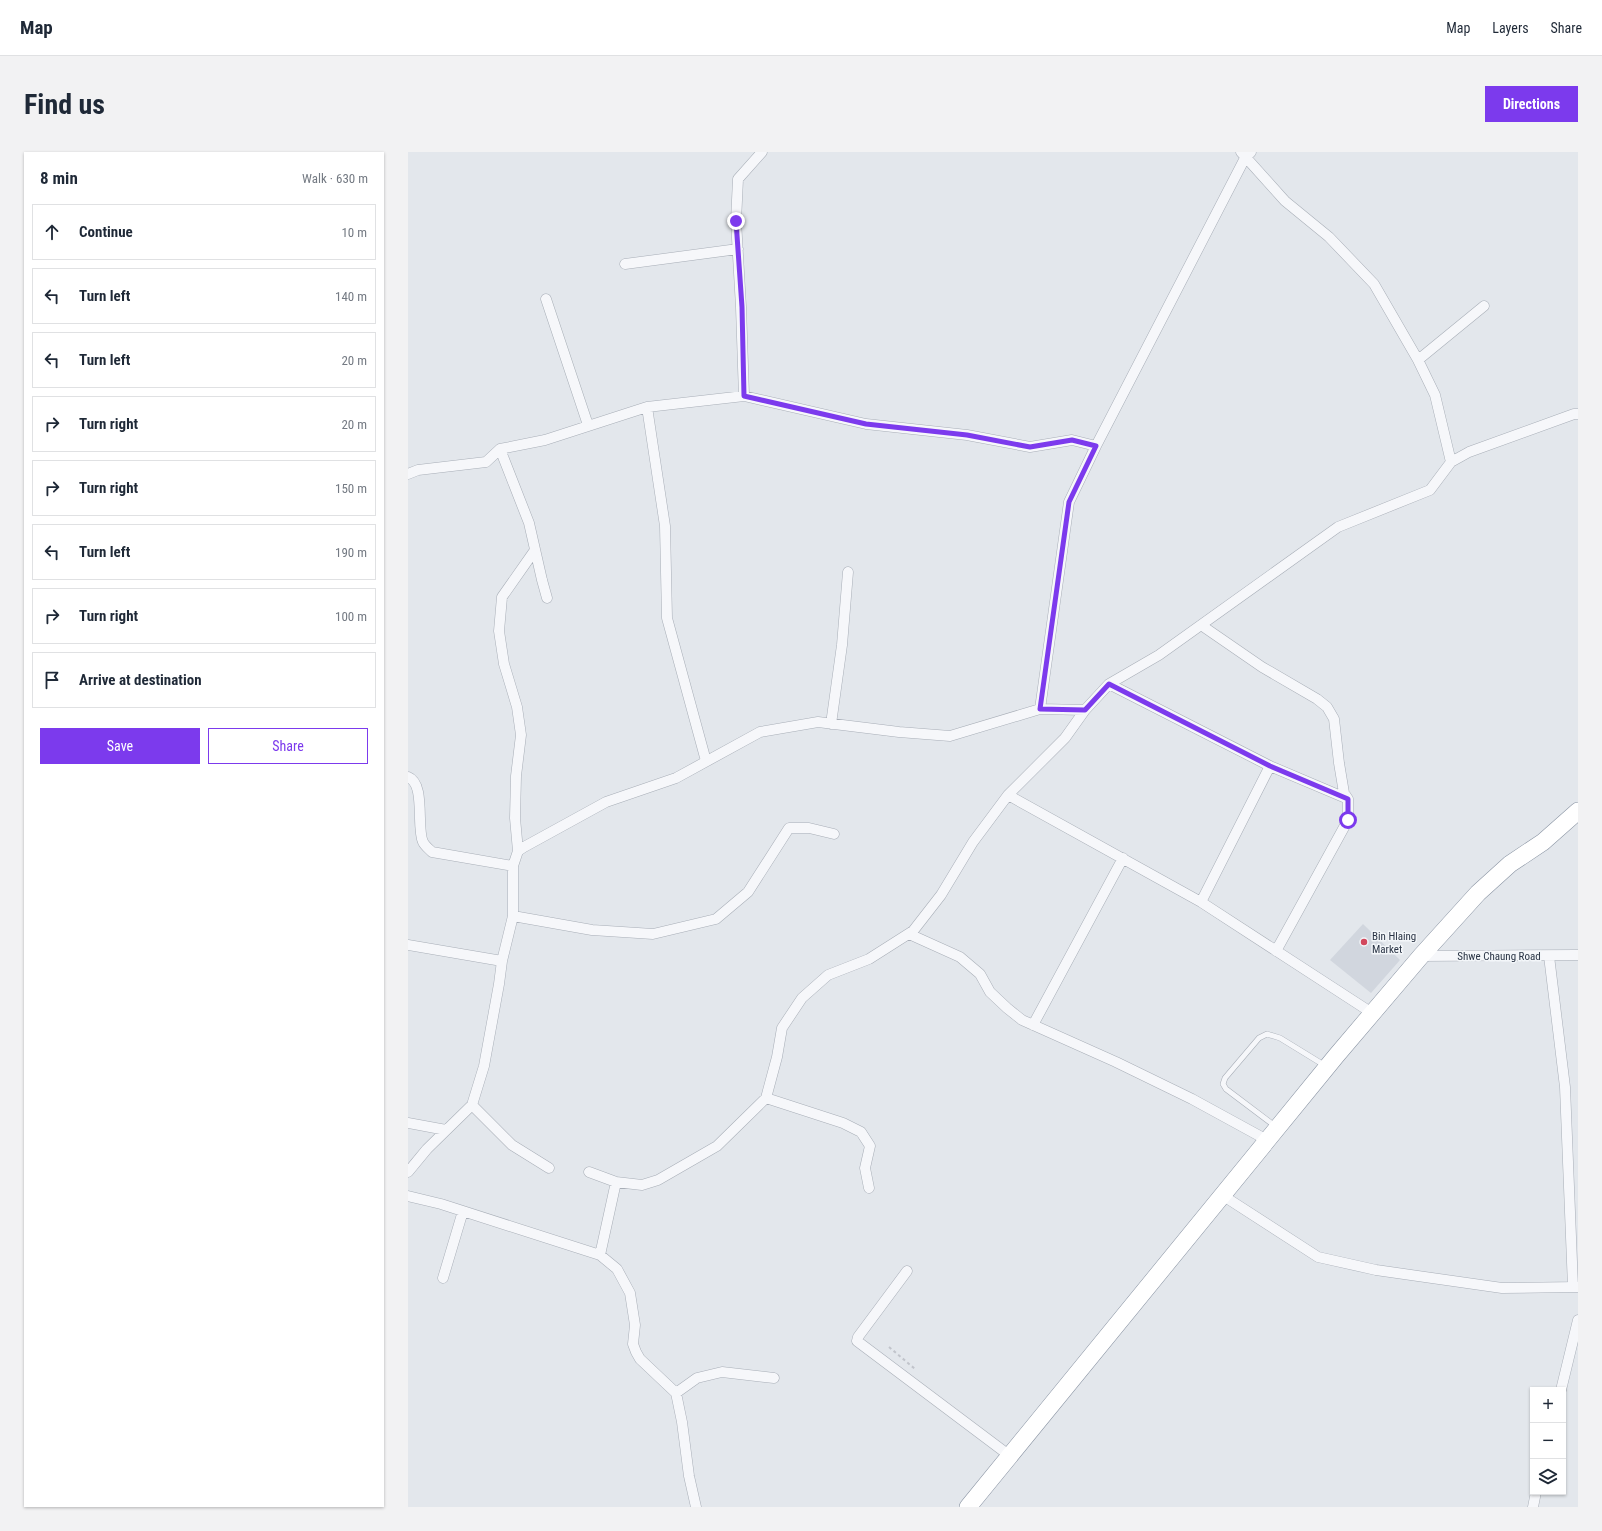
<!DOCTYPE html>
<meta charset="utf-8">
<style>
:root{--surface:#fff;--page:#f2f2f3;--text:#1f2937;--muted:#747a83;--line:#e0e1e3;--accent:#7c3aed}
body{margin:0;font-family:"Roboto Condensed",sans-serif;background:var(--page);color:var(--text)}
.controls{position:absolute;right:12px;bottom:12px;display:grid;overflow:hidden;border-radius:0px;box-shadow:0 1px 3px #0004}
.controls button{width:36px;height:36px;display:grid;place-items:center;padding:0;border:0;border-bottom:1px solid var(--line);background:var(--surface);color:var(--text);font:20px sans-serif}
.stop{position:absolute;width:12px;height:12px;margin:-9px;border:3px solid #7c3aed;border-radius:50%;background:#fff}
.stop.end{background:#7c3aed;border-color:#fff;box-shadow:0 1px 4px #0008}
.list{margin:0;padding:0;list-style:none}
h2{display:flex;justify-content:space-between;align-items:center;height:52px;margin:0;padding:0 16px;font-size:17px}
h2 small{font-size:13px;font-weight:400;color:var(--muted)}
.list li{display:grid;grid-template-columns:26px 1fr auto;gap:12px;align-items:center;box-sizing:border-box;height:56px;margin:0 8px 8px;padding:0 8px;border:1px solid var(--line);border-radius:0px}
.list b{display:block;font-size:15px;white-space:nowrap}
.list em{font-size:13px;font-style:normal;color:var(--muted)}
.actions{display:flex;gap:8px;padding:12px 16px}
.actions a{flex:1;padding:9px 0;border:1px solid var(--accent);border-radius:0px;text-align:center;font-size:14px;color:var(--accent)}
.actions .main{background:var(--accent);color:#fff}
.icon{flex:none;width:22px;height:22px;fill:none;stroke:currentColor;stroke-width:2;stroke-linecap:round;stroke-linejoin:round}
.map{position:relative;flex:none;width:1170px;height:1355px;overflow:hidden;border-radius:0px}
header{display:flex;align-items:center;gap:24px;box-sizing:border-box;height:56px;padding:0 20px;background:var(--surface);border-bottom:1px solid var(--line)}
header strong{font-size:19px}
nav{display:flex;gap:22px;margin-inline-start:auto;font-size:14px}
.intro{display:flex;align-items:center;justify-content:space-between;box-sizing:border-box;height:96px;padding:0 24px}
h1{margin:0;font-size:28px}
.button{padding:10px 18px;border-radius:0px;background:var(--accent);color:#fff;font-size:14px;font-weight:700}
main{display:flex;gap:24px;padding:0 24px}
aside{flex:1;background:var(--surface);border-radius:0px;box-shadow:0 1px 3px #0004}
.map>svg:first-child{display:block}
</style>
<header>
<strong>Map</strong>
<nav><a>Map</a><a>Layers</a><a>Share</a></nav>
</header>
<div class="intro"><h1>Find us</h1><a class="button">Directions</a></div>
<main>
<aside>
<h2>8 min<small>Walk · 630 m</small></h2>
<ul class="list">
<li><svg class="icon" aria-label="ahead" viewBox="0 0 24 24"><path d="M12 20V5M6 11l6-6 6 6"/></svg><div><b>Continue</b></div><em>10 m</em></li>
<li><svg class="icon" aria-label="left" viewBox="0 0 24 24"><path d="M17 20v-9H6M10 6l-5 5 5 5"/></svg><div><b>Turn left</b></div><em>140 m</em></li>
<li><svg class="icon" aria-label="left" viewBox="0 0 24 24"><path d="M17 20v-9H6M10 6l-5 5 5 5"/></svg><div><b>Turn left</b></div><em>20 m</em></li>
<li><svg class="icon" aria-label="right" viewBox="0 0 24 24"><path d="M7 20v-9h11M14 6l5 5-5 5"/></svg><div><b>Turn right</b></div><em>20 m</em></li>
<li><svg class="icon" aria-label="right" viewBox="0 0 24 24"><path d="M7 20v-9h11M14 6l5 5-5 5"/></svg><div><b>Turn right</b></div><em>150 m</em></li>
<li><svg class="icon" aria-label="left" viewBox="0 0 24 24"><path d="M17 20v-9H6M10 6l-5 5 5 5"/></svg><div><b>Turn left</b></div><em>190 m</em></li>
<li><svg class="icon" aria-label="right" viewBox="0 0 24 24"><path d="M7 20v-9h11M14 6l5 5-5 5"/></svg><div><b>Turn right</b></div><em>100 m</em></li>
<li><svg class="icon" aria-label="arrive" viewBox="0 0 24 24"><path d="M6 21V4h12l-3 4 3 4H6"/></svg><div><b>Arrive at destination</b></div></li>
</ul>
<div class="actions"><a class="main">Save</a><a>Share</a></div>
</aside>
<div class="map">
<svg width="1170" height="1355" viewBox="0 0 1170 1355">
<rect width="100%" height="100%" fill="#e3e7ec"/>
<path fill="#d1d6de" d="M955,772L992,808L963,841L922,808Z"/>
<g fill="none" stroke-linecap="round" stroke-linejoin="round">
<g stroke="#a8aeb7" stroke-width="6">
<path id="service" d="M867,974L818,937L815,932L817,926L851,886L859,882L872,886L916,913"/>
</g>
<g stroke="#a8aeb7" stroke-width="11">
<path id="minor" d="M833,0L877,49L921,85L966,132L1010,208L1027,243L1043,310
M217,112L330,97
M138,147L180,273
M1010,208L1076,154
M336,244L333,155L328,69L330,27L354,0
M239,255L257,374L259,466L298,609
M92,297L121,371L134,428L139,446
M0,322L10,318L78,310L92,297L137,288L239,255L336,244L458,272L559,283L622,295L664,288L688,294
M793,473L854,515L909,547L919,555L926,567L931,611L936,641L940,647V668L868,799
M701,532L862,614L940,647
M632,557L661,350L688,294L837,6L843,0
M423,572L434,493L440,420
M0,625C18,632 8,675 15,690C17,694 21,697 24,700L105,714
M600,643L793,750L964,861
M110,699L107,666L108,624L113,583L109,555L96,512L91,479L94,445L127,398
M793,750L862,614
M105,764L184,778L245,782L308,767L340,740L381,676H401L426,682
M501,782L552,805L572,822L582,840L599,856L614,868L708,910L784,947L859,988
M0,793L94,809
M1013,804L1170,803
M1141,804L1157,935L1165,1135
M625,873L715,706
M358,946L435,971L453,980L462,994L457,1016L461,1036
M64,953L104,993L141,1016
M0,971L38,978
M0,1020L19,997L64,953L76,914L91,832L94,809L105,764V714L110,699L116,695L198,650L268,626L352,580L410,570L491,580L542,584L632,557L677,558L701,532L751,503L930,375L1022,338L1043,310L1061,300L1166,262H1170
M181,1020L208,1030L234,1033L250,1028L309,994L358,946L369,905L374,876L394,846L420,823L461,807L505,779L533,743L565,690L600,643L657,586L677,558
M814,1043L910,1105L968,1118L1094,1136L1170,1135
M0,1044L33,1052L192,1103L209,1117L222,1141L227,1173L225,1192L228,1200L232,1207L268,1241L274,1270L281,1324L288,1355
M192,1103L208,1030
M499,1119L450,1185L449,1189L602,1304
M35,1126L55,1059
M1153,1238L1170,1168
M268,1241L289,1226L314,1220L366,1226
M1125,1355L1128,1340"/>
</g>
<g stroke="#8a94a3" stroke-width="18">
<path id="trunk" d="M560,1355L928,904L1013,804L1070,741L1102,712L1135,690L1170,659"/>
</g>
<path stroke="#c1c4cb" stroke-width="2" stroke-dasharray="3 3" stroke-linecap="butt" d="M481,1195L507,1217"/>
<use href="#service" stroke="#f6f7fa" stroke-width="5"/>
<use href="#minor" stroke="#f6f7fa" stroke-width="10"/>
<use href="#trunk" stroke="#fff" stroke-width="17"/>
</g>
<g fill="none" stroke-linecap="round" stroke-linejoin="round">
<path stroke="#7c3aed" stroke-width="5" d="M328,69L334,155L336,244L458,272L559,283L622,295L664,288L688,294L661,350L632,557L677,558L701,532L862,614L940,647V668"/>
</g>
<circle fill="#d2475c" stroke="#f3f6f9" stroke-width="1.5" cx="956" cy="790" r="4"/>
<g text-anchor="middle" stroke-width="3" stroke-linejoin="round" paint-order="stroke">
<g font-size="11" fill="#2a3445" stroke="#f3f6f9" text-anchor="start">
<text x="964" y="788">Bin Hlaing<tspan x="964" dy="13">Market</tspan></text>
</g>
<g font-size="11" fill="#2a3445" stroke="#f3f6f9">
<text x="1091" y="808">Shwe Chaung Road</text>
</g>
</g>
</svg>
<div class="controls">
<button>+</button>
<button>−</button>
<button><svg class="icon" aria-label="layers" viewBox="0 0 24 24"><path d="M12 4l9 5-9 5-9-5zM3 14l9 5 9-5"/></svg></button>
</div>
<div class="stop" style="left:940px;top:668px"></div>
<div class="stop end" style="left:328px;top:69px"></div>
</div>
</main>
